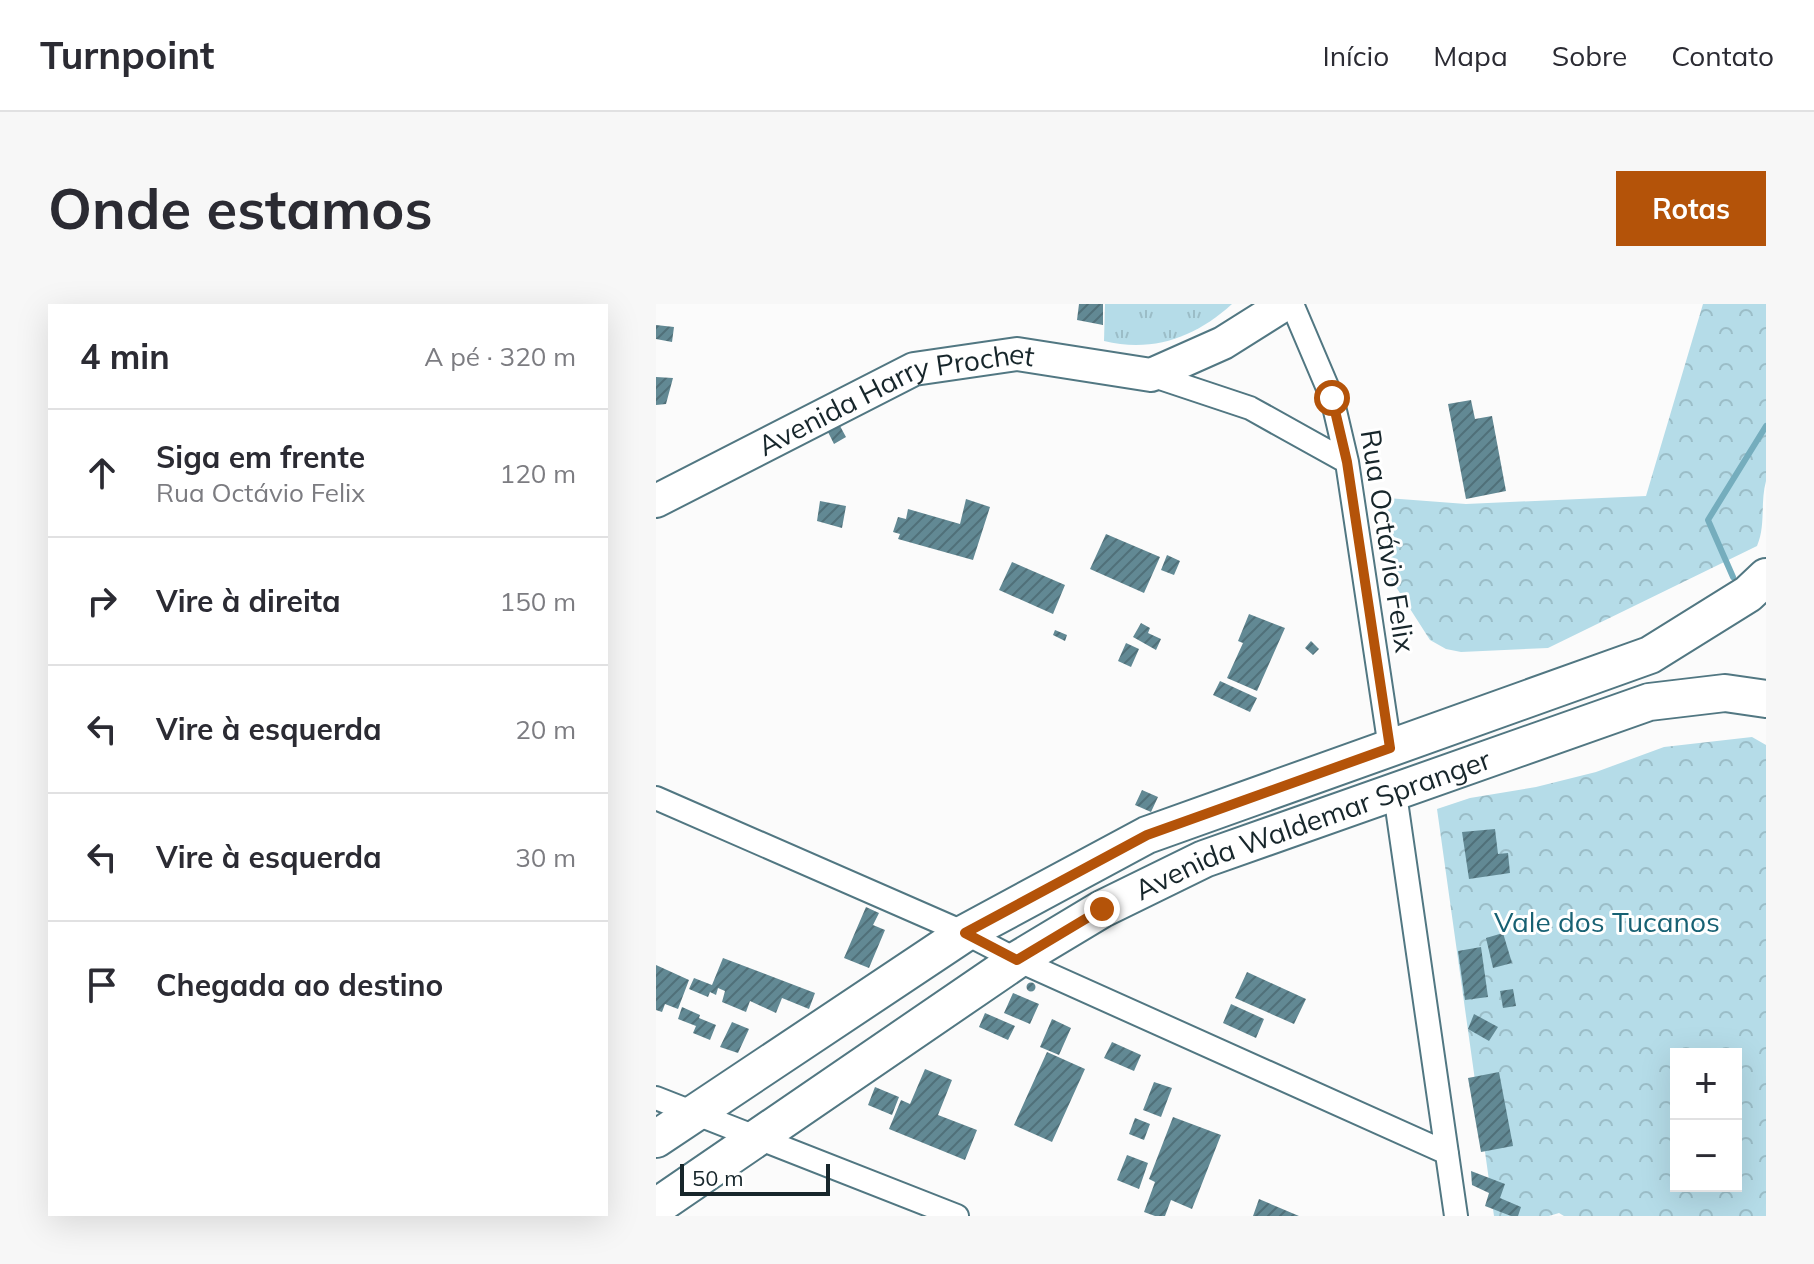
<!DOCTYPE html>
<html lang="pt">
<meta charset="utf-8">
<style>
:root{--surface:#fff;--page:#f7f7f7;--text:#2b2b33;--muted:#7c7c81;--line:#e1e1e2;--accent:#b45309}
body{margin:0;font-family:Mulish,sans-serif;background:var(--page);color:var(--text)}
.controls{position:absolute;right:24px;bottom:24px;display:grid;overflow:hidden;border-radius:0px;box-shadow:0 8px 32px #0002}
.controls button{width:72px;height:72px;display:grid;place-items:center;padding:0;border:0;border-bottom:2px solid var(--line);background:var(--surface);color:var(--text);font:40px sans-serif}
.scale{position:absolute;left:24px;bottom:20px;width:150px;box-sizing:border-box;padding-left:8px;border:4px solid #17262b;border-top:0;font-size:22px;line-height:28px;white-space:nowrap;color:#17262b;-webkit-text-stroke:6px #fff;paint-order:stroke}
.stop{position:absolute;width:24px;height:24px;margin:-18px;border:6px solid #b45309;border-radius:50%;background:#fff}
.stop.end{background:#b45309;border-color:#fff;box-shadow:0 2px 8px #0008}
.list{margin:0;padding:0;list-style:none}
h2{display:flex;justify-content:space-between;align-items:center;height:104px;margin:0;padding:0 32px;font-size:34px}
h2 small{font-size:26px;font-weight:400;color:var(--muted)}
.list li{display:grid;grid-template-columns:52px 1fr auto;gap:24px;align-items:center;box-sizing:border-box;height:128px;padding:0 32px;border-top:2px solid var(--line)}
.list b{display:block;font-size:30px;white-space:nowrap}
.list p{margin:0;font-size:26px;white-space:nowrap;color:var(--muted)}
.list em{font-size:26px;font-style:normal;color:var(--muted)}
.icon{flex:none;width:44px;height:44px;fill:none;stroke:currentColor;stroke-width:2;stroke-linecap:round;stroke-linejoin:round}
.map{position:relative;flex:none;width:1110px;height:912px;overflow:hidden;border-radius:0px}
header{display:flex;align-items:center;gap:48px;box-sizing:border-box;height:112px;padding:0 40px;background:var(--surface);border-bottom:2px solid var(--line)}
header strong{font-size:38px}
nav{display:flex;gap:44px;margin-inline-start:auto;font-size:28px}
.intro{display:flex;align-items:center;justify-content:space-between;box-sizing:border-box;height:192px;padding:0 48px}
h1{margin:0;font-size:56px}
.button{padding:20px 36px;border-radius:0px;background:var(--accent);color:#fff;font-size:28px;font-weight:700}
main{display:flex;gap:48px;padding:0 48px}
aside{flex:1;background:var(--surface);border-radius:0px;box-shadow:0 8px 32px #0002}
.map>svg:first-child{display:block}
</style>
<header>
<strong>Turnpoint</strong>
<nav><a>Início</a><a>Mapa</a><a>Sobre</a><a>Contato</a></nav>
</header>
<div class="intro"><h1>Onde estamos</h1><a class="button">Rotas</a></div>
<main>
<aside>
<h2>4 min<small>A pé · 320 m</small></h2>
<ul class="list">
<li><svg class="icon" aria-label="ahead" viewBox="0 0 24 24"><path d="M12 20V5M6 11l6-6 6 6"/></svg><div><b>Siga em frente</b><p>Rua Octávio Felix</p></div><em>120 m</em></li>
<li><svg class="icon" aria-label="right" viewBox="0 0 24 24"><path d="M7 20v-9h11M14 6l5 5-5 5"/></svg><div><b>Vire à direita</b></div><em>150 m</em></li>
<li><svg class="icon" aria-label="left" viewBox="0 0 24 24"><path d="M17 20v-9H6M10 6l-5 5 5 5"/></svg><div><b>Vire à esquerda</b></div><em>20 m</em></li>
<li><svg class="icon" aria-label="left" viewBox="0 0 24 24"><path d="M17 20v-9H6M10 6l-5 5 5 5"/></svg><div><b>Vire à esquerda</b></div><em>30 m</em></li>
<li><svg class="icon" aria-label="arrive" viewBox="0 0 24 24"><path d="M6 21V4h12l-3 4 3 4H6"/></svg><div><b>Chegada ao destino</b></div></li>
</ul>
</aside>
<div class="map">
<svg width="1110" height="912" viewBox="0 0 1110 912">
<defs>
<pattern id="grass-tufts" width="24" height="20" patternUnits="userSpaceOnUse" patternTransform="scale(2)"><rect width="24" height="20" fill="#b5dce8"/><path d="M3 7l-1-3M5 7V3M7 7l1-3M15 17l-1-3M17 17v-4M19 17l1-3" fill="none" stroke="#9bbdc7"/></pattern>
<pattern id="forest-crowns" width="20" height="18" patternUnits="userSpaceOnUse" patternTransform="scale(2)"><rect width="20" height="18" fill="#b5dce8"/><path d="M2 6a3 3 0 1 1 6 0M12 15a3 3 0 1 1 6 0" fill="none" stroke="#9bbdc7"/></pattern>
<pattern id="building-hatch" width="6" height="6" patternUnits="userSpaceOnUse" patternTransform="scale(2)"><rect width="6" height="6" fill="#628994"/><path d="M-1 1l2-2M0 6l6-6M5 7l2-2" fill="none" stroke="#507079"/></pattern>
</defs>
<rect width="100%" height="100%" fill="#fbfbfb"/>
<path fill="url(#grass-tufts)" d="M449,0H576C540,33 497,49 448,37Z"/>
<path fill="url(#forest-crowns)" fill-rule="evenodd" d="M1047,0H1110V177C1104,199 1110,221 1101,242L892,344L805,348L790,345L774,336L733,272L729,204L731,194L810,200L990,192Z
M1096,433L1110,441V912H908L903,909L893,912H838L781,505L814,494L880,483L940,468L1008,443ZM1020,750H1080V882H1020Z"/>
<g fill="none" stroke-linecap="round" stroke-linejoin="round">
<path stroke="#75adbd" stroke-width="6" d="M1077,273L1052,216L1110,122"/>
</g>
<path fill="url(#building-hatch)" d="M423,0H447V21L421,16Z
M0,21L18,23L16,38L0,35Z
M0,73L17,74L10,100L0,101Z
M815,96L819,115L836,112L850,187L810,195L792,100Z
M184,122L190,133L178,140L172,128Z
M310,195L334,203L317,256L242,235L244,230L237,228L242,213L250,215L252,205L304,220Z
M164,197L190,202L186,224L161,217Z
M450,230L504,253L488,289L434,265Z
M511,251L524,257L518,271L505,266Z
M356,258L409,281L397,310L343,286Z
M593,310L629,324L601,387L571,374L587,339L582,337Z
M485,319L494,324L492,329L505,335L500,346L477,333Z
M399,326L411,331L409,337L397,331Z
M655,337L663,345L657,351L649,344Z
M470,339L483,345L475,363L462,357Z
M564,377L601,394L594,408L557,391Z
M486,486L502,493L495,508L479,501Z
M839,525L842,550L852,549L854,569L813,575L806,528Z
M210,603L223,609L217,621L229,626L213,664L188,654Z
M847,629L856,659L837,664L830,634Z
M825,643L832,693L809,696L802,647Z
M67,654L159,689L153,705L126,694L120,709L94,697L90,708L66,698L69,687L62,684L60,691L54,688L52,693L33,685L38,674L56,681Z
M0,661L33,676L22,705L9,700L6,708L0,706Z
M591,668L650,695L638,720L579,694Z
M370.5 683a4.5 4.5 0 1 1 9 0a4.5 4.5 0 1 1-9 0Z
M857,685L860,702L847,704L844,687Z
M357,689L383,700L374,720L348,709Z
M575,700L608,715L600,734L567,719Z
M26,703L44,711L43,714L60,721L54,736L37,729L40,722L22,715Z
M329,709L359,722L352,736L323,723Z
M818,710L842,723L833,737L812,725Z
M396,715L415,724L403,751L384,743Z
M76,718L93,725L82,749L64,743Z
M456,738L485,751L478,767L448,754Z
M391,748L429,765L396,838L358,821Z
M269,765L296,776L282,811L321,826L309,856L233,825L245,796L254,800Z
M843,768L857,842L825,848L812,774Z
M498,778L516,784L505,813L487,806Z
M219,783L243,793L236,811L212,801Z
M517,813L565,831L536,905L515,896L509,912H499L488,908L499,878L493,875Z
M479,814L494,820L488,836L473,830Z
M471,851L492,859L483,885L461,876Z
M815,867L849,880L844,894L865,903L862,912H855L829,902L833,889L816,881Z
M603,895L643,912H597Z"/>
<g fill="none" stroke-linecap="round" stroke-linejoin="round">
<g stroke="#517782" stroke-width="26">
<path id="street" d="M636,0L676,94L691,158L734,444
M495,71L594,104L691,158
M739,490L800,912
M0,494L309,629L361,656L791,849
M0,794L301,912"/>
</g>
<g stroke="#517782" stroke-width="36">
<g id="secondary">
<path id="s1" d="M0,197L258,65L361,50L495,71L567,39L629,0"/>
</g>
</g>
<g stroke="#517782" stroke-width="40">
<g id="primary">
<path d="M0,835L309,629L491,531L994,351L1092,290L1110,273"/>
<path id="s2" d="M0,903L361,656L446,605L548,555L993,398L1069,389L1110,395"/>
</g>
</g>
<use href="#street" stroke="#fff" stroke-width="22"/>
<use href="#secondary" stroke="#fff" stroke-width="32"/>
<use href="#primary" stroke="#fff" stroke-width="36"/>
</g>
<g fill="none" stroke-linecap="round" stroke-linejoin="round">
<path stroke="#b45309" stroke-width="10" d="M446,605L361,656L309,629L491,531L734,444L691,158L676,94"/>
</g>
<g text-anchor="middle" stroke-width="6" stroke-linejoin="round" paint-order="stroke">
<g font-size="28" fill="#17262b" stroke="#fff">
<text dy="10" stroke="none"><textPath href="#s1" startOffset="264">Avenida Harry Prochet</textPath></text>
<text transform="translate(732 237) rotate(81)" y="10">Rua Octávio Felix</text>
<text dy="10" stroke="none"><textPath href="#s2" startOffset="764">Avenida Waldemar Spranger</textPath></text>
</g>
<g font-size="28" fill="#176173" stroke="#fff">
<text x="951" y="628">Vale dos Tucanos</text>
</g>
</g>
</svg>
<div class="controls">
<button>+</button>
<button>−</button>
</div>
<div class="scale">50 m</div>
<div class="stop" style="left:676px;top:94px"></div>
<div class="stop end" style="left:446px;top:605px"></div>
</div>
</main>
